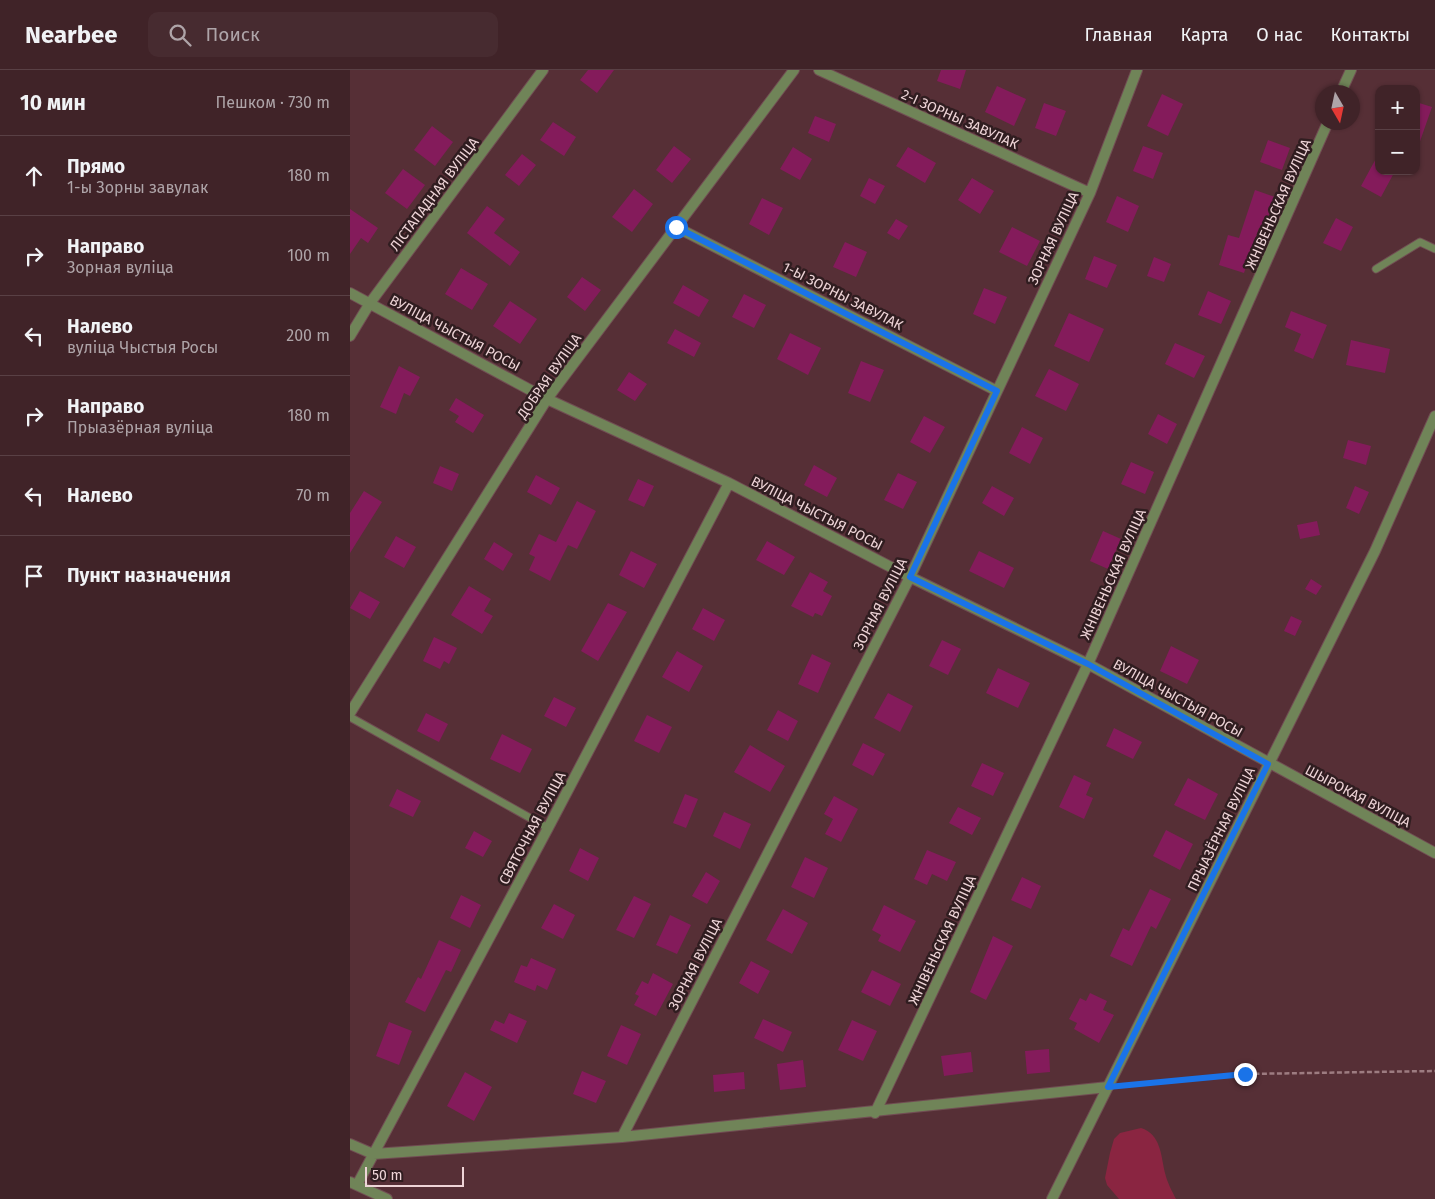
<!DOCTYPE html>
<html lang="ru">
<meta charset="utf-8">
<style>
:root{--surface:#402328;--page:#472b30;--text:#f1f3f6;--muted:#aea4a8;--line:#594045}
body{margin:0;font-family:"Fira Sans",sans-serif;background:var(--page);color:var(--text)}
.controls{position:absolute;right:15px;top:15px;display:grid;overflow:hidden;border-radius:10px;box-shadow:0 1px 4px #0004}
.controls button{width:45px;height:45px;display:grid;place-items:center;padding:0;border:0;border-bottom:1px solid var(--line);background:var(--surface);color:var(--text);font:25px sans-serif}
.compass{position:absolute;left:965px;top:15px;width:45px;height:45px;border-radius:50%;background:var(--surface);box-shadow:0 1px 4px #0004;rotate:171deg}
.scale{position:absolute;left:15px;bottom:12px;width:99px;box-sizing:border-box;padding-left:5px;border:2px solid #eed4d7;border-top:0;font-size:14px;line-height:18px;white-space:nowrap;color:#eed4d7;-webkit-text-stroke:4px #301d20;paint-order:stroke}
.stop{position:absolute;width:15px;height:15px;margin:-11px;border:4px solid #1a73e8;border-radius:50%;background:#fff}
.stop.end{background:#1a73e8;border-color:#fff;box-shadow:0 1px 5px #0008}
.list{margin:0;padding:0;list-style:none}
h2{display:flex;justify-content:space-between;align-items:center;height:65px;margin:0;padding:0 20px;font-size:21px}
h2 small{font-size:16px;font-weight:400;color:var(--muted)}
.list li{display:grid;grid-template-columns:32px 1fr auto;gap:15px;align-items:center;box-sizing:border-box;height:80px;padding:0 20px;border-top:1px solid var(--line)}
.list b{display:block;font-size:19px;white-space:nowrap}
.list p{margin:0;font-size:16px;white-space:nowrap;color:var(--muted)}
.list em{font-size:16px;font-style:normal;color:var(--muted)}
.icon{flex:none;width:28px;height:28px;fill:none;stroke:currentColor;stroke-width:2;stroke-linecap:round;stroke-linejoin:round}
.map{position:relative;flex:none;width:1085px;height:1129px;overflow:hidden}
header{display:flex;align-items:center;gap:30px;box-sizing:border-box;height:70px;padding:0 25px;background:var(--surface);border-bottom:1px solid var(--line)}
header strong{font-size:24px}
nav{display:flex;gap:28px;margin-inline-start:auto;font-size:18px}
.search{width:350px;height:45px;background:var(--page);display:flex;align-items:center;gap:12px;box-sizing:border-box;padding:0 18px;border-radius:10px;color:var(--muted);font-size:19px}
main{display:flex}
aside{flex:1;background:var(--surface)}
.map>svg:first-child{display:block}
</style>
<header>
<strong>Nearbee</strong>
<div class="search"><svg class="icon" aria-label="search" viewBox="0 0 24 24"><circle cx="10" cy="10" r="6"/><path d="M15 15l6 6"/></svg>Поиск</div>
<nav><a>Главная</a><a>Карта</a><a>О нас</a><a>Контакты</a></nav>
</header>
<main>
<aside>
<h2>10 мин<small>Пешком · 730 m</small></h2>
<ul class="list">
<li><svg class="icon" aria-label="ahead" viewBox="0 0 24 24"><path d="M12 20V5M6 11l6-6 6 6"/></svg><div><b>Прямо</b><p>1-ы Зорны завулак</p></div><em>180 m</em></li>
<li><svg class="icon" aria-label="right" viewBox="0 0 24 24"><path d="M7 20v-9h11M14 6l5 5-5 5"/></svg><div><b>Направо</b><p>Зорная вуліца</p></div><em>100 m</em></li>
<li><svg class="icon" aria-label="left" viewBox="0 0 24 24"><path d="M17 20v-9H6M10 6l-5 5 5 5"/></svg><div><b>Налево</b><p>вуліца Чыстыя Росы</p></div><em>200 m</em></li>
<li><svg class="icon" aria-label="right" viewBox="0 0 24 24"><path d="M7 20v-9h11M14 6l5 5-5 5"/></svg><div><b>Направо</b><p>Прыазёрная вуліца</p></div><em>180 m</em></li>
<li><svg class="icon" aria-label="left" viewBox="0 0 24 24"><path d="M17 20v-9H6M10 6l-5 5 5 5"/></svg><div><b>Налево</b></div><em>70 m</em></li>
<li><svg class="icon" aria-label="arrive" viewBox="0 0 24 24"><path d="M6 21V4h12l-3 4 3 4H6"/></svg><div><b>Пункт назначения</b></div></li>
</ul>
</aside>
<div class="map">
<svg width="1085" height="1129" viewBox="0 0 1085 1129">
<rect width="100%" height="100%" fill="#562f36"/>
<path fill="#8a2541" d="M791,1058C811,1064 811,1086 815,1103C817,1112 822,1121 826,1129H769L757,1115L755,1108L760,1083L764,1069L770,1063Z"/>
<path fill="#841b5b" d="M238,0H264L247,23L230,10Z
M591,0H616L610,19L587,11Z
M647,16L676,29L664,56L635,42Z
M812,24L833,34L818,66L797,56Z
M1066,32L1082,37L1068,77L1066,76Z
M694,33L716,41L706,66L685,58Z
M465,46L486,54L479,72L458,63Z
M203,52L226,67L214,86L190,70Z
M82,56L103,72L85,96L64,80Z
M918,70L940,78L932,100L910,92Z
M324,76L341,89L322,113L306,100Z
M793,76L813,83L803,109L783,101Z
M443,77L462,89L450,110L430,99Z
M558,77L586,93L575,113L546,96Z
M1029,83V101H1045L1031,127L1011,116Z
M172,84L186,95L169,116L155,105Z
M53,99L75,115L57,139L35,123Z
M519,108L535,116L525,134L510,126Z
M622,108L644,121L630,144L608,130Z
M284,119L303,134L282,162L262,147Z
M905,120L925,127L914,159L909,158L894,203L869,195L878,165L889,168Z
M767,126L789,136L778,162L756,152Z
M412,128L433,138L419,165L399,154Z
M137,136L155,149L144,163L170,182L160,196L117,163Z
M0,139L28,158L18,173L11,168L0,184Z
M986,148L1003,157L991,181L973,173Z
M546,149L558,156L549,170L537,163Z
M662,157L690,171L677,196L649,182Z
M495,172L517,182L506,207L483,197Z
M744,186L767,195L757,218L735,209Z
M804,187L821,194L814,212L797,206Z
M111,198L138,214L122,240L95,224Z
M232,207L251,220L235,241L217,227Z
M333,215L359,230L349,247L323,233Z
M634,218L657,227L645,254L623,244Z
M858,221L881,231L871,254L848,245Z
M394,224L416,235L404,258L382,247Z
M160,231L187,249L170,274L143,256Z
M941,241L977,255L963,289L944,281L951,264L935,257Z
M719,243L754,259L739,292L704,276Z
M325,259L351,273L344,287L317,273Z
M440,263L471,278L458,305L427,289Z
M1001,270L1040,279L1035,303L996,295Z
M825,273L855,286L844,308L815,294Z
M511,291L534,300L520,332L498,323Z
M49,296L70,307L60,326L54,323L46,344L30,337Z
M699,299L729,314L716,341L685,326Z
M279,302L297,314L285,331L267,320Z
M106,328L134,345L123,363L105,352L109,346L99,340Z
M808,344L827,354L817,374L798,364Z
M574,346L595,357L580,383L560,372Z
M672,357L693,368L680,394L659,383Z
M998,370L1021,376L1016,395L993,388Z
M781,392L804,402L795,424L771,414Z
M464,395L487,408L477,427L454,415Z
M90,396L109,404L102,421L83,413Z
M548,403L567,412L553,439L534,430Z
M186,405L210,418L201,435L177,422Z
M288,409L304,416L294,437L278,430Z
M642,416L664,428L654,446L632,433Z
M1005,416L1019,422L1009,444L996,438Z
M14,421L32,432L0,483V443Z
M227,431L246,441L227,479L218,475L200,511L179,500L185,487L179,484L189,464L206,472Z
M967,451L970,465L950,469L947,455Z
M753,461L771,469L758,499L740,491Z
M46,466L66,477L54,498L34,487Z
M417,471L445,487L434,505L406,490Z
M144,472L163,484L153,501L134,489Z
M281,481L307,494L294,518L269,505Z
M629,481L664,498L654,518L619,501Z
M460,502L478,512L473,521L482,526L472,546L465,543L463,547L441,536Z
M961,509L972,516L966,525L955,519Z
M119,516L141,529L134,541L143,546L132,564L101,545Z
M10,521L30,532L20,549L0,538Z
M258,533L277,542L248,591L231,581Z
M353,538L375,550L364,571L342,559Z
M941,546L952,551L945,566L934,561Z
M84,567L107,578L99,594L94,591L90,599L73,591Z
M592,570L611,579L598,605L579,596Z
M821,576L849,590L837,614L810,601Z
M327,581L353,596L339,622L312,607Z
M462,584L481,593L468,623L448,614Z
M648,598L680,613L668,638L636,623Z
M538,623L563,636L550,662L524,648Z
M204,627L226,638L216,657L194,646Z
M428,640L448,651L438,671L417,660Z
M76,643L98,654L89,672L67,661Z
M297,645L322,657L309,683L284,671Z
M764,658L792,672L783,689L756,676Z
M152,664L182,679L170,703L140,689Z
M513,673L535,684L523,706L502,695Z
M400,675L435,696L420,722L384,702Z
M632,693L654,703L643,726L621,716Z
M724,705L741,713L736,725L743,728L734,749L709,737Z
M838,708L868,724L855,750L824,735Z
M47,719L71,731L63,747L39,736Z
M335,724L348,729L336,758L323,753Z
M484,726L508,739L491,772L475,764L483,749L474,744Z
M608,737L631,748L622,765L599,753Z
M374,742L401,754L390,779L363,766Z
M816,760L843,774L830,800L803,786Z
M124,761L142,771L133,787L115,778Z
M230,778L249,788L238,811L219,801Z
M577,780L606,792L597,811L582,804L577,815L564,809Z
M455,787L478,798L464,828L441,817Z
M356,802L370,811L357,834L342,826Z
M672,807L691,816L681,839L661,830Z
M800,819L821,829L806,859L801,856L782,896L760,886L773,858L779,861Z
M111,825L131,835L120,858L100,848Z
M284,826L301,834L284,868L266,860Z
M204,834L225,845L213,869L191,858Z
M534,835L566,851L550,882L528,871L531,865L522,860Z
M433,839L458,853L442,884L416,870Z
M320,845L341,855L327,884L306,875Z
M643,866L663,876L636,930L620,922Z
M89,870L111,880L101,902L96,900L75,942L55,932L68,907L71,909Z
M181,888L206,899L197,920L187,915L185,921L164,912L171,895L177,897Z
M401,891L420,901L408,924L389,913Z
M522,900L551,914L540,936L511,922Z
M303,903L323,914L306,946L284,935L289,926L285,924L292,911L298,914Z
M740,923L757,931L753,940L764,945L749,973L724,959L727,953L719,949L730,928L736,931Z
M159,943L177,951L167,973L140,960L145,950L154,954Z
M413,949L442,962L433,982L404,968Z
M502,950L527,961L513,991L488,980Z
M39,952L62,961L49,995L26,986Z
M271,955L291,964L277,995L257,986Z
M699,979L700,1002L677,1004L675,981Z
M621,982L623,1002L594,1006L591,986Z
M453,990L456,1017L430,1020L427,994Z
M232,1001L256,1011L246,1033L223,1024Z
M115,1002L142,1017L124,1051L97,1036Z
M394,1002L395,1019L364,1022L363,1005Z"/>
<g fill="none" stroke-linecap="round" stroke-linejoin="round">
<g stroke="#714d53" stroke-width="9">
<path id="service" d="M1026,199L1070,172L1085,179
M0,647L198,758"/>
</g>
<g stroke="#714d53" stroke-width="12">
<path id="minor" d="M469,0L740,123
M991,22L1001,0
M326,157L647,321
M0,223L197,329L379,413L560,507L738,594L1085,783
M0,266L20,233L193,0
M0,643L197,329L444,0
M525,1043L738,594L978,52
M272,1067L560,507L740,123L787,0
M0,1074L23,1084L272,1067L758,1017
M0,1112L37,1129
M7,1115L198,758L379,413"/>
</g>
<g stroke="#714d53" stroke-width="12">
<path id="tertiary" d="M702,1129L1025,481L1085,346"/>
</g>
<path stroke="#9d7c81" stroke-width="2.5" stroke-dasharray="5 2.5" stroke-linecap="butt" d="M770,1016L895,1004L1085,1001"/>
<use href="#service" stroke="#708458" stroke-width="7"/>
<use href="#minor" stroke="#708458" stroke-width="10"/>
<use href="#tertiary" stroke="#708458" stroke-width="10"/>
</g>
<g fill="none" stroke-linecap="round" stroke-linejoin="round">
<path stroke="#1a73e8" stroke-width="6" d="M326,157L647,321L560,507L738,594L918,694L758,1017L895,1004"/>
</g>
<g text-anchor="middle" stroke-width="5" stroke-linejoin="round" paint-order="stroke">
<g font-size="14" fill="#eed4d7" stroke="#301d20">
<text transform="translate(610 49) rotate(24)" y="5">2-І ЗОРНЫ ЗАВУЛАК</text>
<text transform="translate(84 124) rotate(-53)" y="5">ЛІСТАПАДНАЯ ВУЛІЦА</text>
<text transform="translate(928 134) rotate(-66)" y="5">ЖНІВЕНЬСКАЯ ВУЛІЦА</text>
<text transform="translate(703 168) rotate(-65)" y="5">ЗОРНАЯ ВУЛІЦА</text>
<text transform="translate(493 226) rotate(27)" y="5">1-Ы ЗОРНЫ ЗАВУЛАК</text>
<text transform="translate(105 263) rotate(28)" y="5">ВУЛІЦА ЧЫСТЫЯ РОСЫ</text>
<text transform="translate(199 306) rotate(-55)" y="5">ДОБРАЯ ВУЛІЦА</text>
<text transform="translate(467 443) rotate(27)" y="5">ВУЛІЦА ЧЫСТЫЯ РОСЫ</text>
<text transform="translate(763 504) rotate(-66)" y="5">ЖНІВЕНЬСКАЯ ВУЛІЦА</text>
<text transform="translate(530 534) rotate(-63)" y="5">ЗОРНАЯ ВУЛІЦА</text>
<text transform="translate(828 628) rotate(29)" y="5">ВУЛІЦА ЧЫСТЫЯ РОСЫ</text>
<text transform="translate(1008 726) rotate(28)" y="5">ШЫРОКАЯ ВУЛІЦА</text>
<text transform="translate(182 758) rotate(-62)" y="5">СВЯТОЧНАЯ ВУЛІЦА</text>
<text transform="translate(871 759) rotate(-64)" y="5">ПРЫАЗЁРНАЯ ВУЛІЦА</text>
<text transform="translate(592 870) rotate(-65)" y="5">ЖНІВЕНЬСКАЯ ВУЛІЦА</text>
<text transform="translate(345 894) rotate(-63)" y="5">ЗОРНАЯ ВУЛІЦА</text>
</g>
</g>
</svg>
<div class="controls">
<button>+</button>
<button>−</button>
</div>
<svg class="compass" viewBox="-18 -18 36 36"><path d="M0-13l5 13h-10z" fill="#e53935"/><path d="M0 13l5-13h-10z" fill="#aea4a8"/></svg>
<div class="scale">50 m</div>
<div class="stop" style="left:326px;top:157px"></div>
<div class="stop end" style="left:895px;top:1004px"></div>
</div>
</main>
